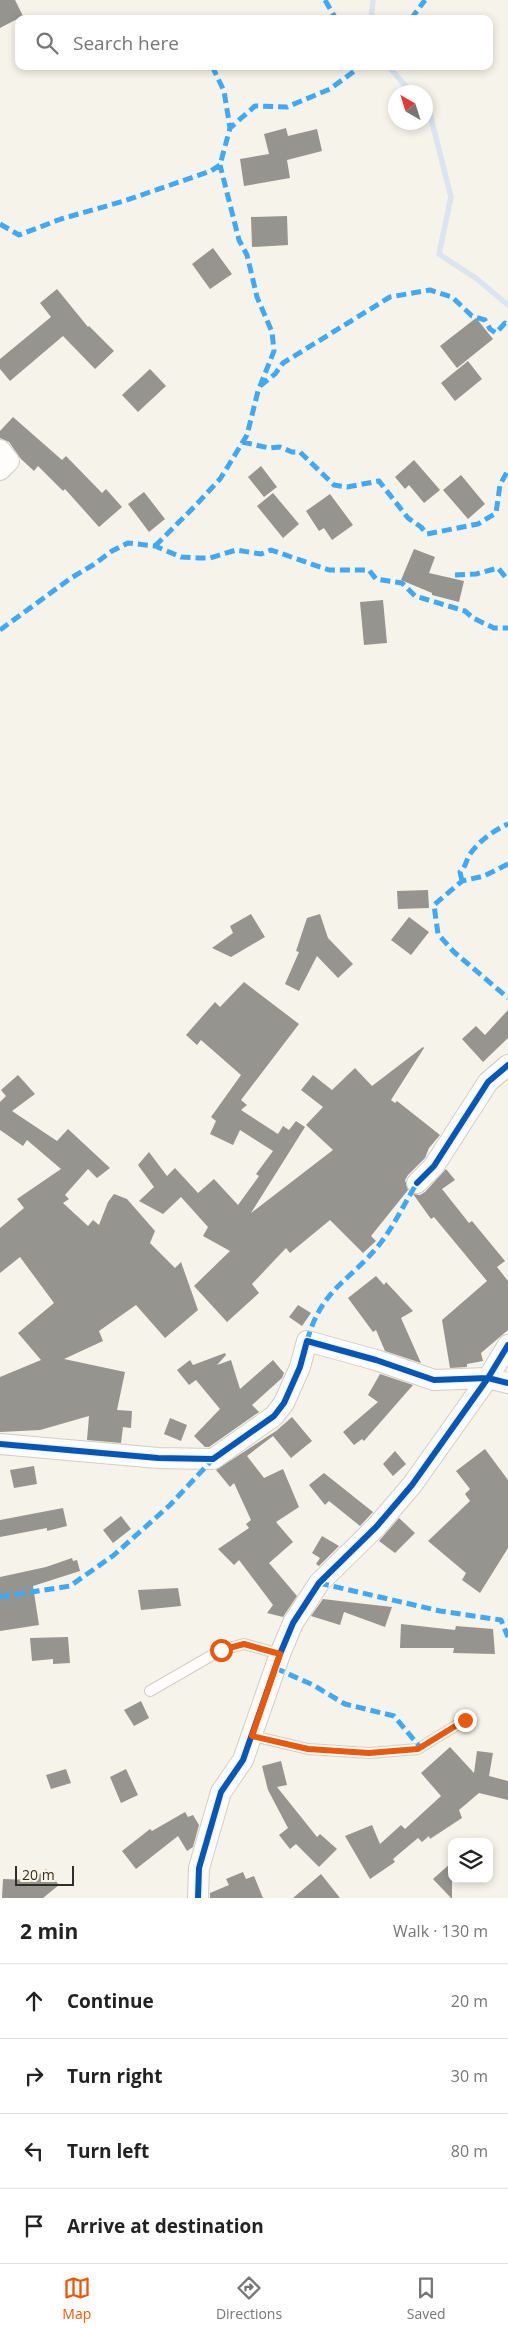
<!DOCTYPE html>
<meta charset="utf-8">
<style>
:root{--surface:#fff;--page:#f6f6f6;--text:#222;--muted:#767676;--line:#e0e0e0;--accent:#ea580c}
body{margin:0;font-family:"Open Sans",sans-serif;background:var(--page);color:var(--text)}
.controls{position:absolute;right:15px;bottom:15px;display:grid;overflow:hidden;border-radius:10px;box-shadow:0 2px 8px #0003}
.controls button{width:45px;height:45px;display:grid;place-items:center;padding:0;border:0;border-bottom:1px solid var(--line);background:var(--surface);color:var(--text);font:25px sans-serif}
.compass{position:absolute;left:388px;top:85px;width:45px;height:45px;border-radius:50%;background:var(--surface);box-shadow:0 2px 8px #0003;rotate:321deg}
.scale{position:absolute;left:15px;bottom:12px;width:59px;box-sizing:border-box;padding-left:5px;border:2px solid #302e28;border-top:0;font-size:14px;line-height:18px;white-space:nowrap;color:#302e28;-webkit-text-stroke:4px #faf5e6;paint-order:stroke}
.stop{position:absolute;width:15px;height:15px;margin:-11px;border:4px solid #ea580c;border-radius:50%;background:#fff}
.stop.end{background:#ea580c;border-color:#fff;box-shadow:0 1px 5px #0008}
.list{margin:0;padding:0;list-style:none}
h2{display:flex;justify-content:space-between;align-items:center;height:65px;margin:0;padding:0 20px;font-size:21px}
h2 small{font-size:16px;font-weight:400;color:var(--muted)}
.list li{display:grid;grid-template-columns:32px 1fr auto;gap:15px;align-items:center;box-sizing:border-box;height:75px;padding:0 20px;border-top:1px solid var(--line)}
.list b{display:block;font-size:19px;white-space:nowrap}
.list em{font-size:16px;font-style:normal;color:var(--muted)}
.icon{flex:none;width:28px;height:28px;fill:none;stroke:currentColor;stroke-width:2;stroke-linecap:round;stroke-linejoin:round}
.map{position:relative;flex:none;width:508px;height:1898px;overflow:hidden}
.search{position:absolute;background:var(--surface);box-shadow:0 2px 8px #0003;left:15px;right:15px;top:15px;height:55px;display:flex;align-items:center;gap:12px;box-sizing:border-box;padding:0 18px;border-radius:10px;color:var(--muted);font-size:19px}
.sheet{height:365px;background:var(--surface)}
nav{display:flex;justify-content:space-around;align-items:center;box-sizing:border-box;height:70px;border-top:1px solid var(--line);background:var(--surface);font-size:14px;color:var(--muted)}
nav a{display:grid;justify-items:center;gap:2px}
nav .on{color:var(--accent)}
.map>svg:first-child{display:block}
</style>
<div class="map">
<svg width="508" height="1898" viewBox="0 0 508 1898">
<rect width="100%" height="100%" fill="#f6f3ea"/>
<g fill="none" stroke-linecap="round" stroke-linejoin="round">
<path stroke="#dbe4f1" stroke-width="5.5" d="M371,19L373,0
M388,66L411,92
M426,109L430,114L451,197L439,254L477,279L508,305"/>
</g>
<path fill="#96948e" d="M0,0H15L23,16L0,28Z
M286,128L288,136L317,129L322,151L287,160L290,178L244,186L240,159L269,154L264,134Z
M287,216L288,245L252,247L251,217Z
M213,248L232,274L210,289L192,264Z
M57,289L88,327L89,326L114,351L95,369L63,336L10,381L0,369V359L51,317L40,303Z
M476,318L493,339L457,368L440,346Z
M468,361L482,379L455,401L441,383Z
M150,369L166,386L138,412L122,395Z
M13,417L62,460L66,456L102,493L106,489L122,507L99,527L65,489L63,491L38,466L34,471L21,459L9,442L0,438V431Z
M414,460L440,490L424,503L409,485L405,489L395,477Z
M261,466L277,487L264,497L248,477Z
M461,475L485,504L468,519L443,490Z
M144,492L165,519L149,532L128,504Z
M273,493L299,524L283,538L257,506Z
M330,494L353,525L332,540L324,528L319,531L306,511Z
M414,549L435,557L429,573L464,581L459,602L432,595V593L401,580Z
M383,600L387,643L364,645L360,602Z
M428,890L429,908L398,909L397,891Z
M251,914L265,937L231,957L212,948L233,933L230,926Z
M320,914L328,938L353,964L338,978L317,956L299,991L285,984L299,952L296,951L307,918Z
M409,917L429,932L411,955L391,940Z
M244,982L299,1024L241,1100L247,1105L241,1110L278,1134L283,1126L289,1130L296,1121L305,1127L251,1213L333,1150L306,1125L323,1107L301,1090L313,1075L332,1090L355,1068L372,1086L423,1047L424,1048L391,1100L395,1103L397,1101L440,1135L429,1148L425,1158L408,1175L405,1180L408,1190L371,1236L376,1241L363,1253L330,1220L290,1253L286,1248L252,1284L259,1293L227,1322L194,1286L230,1251L203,1236L208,1227L181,1197L163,1214L139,1201L154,1187L138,1165L149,1152L167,1176L175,1168L198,1193L214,1179L238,1205L259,1176L256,1174L273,1151L240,1130L233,1145L210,1134L216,1121L211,1117L241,1075L201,1040L197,1045L186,1035L215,1002L220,1007Z
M508,1010V1038L483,1062L462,1039L476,1026L485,1035Z
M18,1075L35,1094L12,1111L57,1141L68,1129L110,1168L97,1178L88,1169L65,1195L69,1199L63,1203L88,1226L93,1220L99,1225L108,1202L114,1194L127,1199L155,1231L150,1243L175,1268L181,1262L198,1310L165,1338L136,1305L99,1331L103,1341L64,1359L125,1372L117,1410L132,1411L131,1428L123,1427L121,1443L87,1440L89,1416L40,1430L0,1432V1377L41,1360L18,1333L54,1303L20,1257L0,1273V1228L24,1208L17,1199L61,1169L27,1140L23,1146L0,1130V1102L6,1096L1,1090Z
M446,1169L455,1180L442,1189L469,1223L472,1221L505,1261L497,1267L508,1281V1330L481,1353L483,1361L467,1364V1367L450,1368L442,1320L487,1281L434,1217L431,1219L413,1194L420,1195L425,1192Z
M376,1276L384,1285L386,1282L413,1311L401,1318L421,1363L385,1351L376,1330L373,1332L348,1298Z
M298,1305L311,1313L302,1326L289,1317Z
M225,1353L226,1355L217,1365L231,1360L240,1389L273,1360L284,1373L282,1378L252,1405L259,1412L209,1447H205L194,1436L220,1409L196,1380L189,1385L177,1370L190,1360L193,1365Z
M380,1374L413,1385L364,1441L362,1439L354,1445L343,1432L378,1402L368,1395Z
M292,1417L312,1441L291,1458L273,1436L247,1456L264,1478L283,1469L299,1507L276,1522L293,1542L269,1563L297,1596L283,1617L267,1613L273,1605L239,1560L234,1565L218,1549L249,1528L246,1524L251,1520L234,1483L230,1487L216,1470L276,1431Z
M170,1418L187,1425L181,1441L164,1434Z
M485,1449L508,1480V1548L480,1593L462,1580L466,1573L428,1541L470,1501L465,1494L470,1489L456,1471Z
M395,1451L406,1464L393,1476L383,1464Z
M34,1466L37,1484L14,1488L10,1470Z
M324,1473L373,1512L360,1526L329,1501L325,1505L309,1485Z
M63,1508L67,1526L47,1531V1528L0,1537V1520Z
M121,1516L131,1529L113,1543L103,1530Z
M399,1518L415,1533L395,1553L379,1541Z
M322,1536L339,1546L319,1566L316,1564L320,1558L312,1553Z
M72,1558L73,1561L77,1560L80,1571L33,1586L39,1625L0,1631V1577L46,1567Z
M178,1588L181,1606L141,1610L138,1590Z
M323,1599L348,1602L392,1607L385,1627L344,1612L340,1625L311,1616Z
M401,1624L455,1630L456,1626L493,1629L495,1654L453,1653L454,1648H400Z
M68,1637L70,1663L53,1664V1659L32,1661L30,1638Z
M141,1701L149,1718L134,1726L124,1710Z
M450,1747L474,1773L477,1751L493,1753L489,1776L508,1781V1800L479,1793L459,1810L462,1818L430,1839L429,1836L422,1842L418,1838L393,1859L395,1862L370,1879L345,1836L372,1825L380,1844L401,1825L405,1829L441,1796L421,1773Z
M281,1761L287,1785L277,1787L317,1837L320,1834L337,1849L319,1867L296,1844L290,1849L279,1835L288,1828L268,1790L262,1766Z
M66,1769L71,1783L51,1789L46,1775Z
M126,1769L138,1795L121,1803L110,1777Z
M185,1812L188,1817L193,1815L199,1825L193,1847L187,1851L178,1836L136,1869L122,1851L150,1829L152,1831Z
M452,1862V1898H451L433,1879Z
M46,1869L59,1885L43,1898H2L3,1879L32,1880Z
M243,1872L246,1879L254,1876L263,1898H210V1893L229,1885L226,1879Z
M321,1874L340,1898H293Z"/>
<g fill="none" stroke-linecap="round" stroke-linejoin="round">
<g stroke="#d1cec7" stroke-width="12">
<path id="lane" d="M150,1691L221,1650L244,1644L280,1654
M253,1736L308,1749L369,1753L418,1749L465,1720"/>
</g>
<g stroke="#d1cec7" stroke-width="22">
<path id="street" d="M0,450L9,461L0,470
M417,1183L434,1166L488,1082L508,1065
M0,1444L158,1458L213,1459L274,1416L284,1403L300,1367L307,1341L376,1360L434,1380L488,1378L508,1383
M198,1898L199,1868L221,1792L243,1760L280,1654L293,1623L319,1583L377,1526L412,1485L488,1378L508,1345"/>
</g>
<use href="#lane" stroke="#fefdfc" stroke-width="10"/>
<use href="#street" stroke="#fefdfc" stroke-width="20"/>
<path stroke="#3fa9f5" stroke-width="5" stroke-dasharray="10 5" stroke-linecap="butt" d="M325,0L336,19
M411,19L425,0
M212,66L224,91L230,128
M0,224L19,235L61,219L124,201L211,171L220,165L230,128L255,106L287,107L330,89L357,69V66
M260,386L275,374L283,363L390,297L430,290L452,297L472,316L485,320L490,329L496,333L505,323L508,325
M242,442L269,448L280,447L292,452H300L334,485L347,487L379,481L408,518L421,527L427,534L478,524L496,513L500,485L508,470
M155,546L195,506L220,479L230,463L247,435L258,391L274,351L272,332L257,297L247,255L239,240L220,165
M455,575L476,574L498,568L508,580
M0,630L71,578L93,565L112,551L128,543L155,546L181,557L199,558H210L236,550L261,554L271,550L329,570H369L376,579L402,583L415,596L465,611L473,618L494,628H508
M508,864L484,876L462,881L434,905L438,934L454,952L508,998
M462,881L460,872C466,867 466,860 470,854C480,840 493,831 508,824
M307,1341C322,1288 348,1283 379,1245C394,1226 404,1204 417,1183
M319,1583L440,1611L501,1620L508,1637
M0,1597L70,1586L114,1555L170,1505L213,1459
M275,1668L313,1685L345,1704L394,1716L420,1747"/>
<g stroke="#faf5e6" stroke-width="9">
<path id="cycleway" d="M417,1183L434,1166L488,1082L508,1065
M0,1444L158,1458L213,1459L274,1416L284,1403L300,1367L307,1341L376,1360L434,1380L488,1378L508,1383
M198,1898L199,1868L221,1792L243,1760L280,1654L293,1623L319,1583L377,1526L412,1485L488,1378L508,1345"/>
</g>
<use href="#cycleway" stroke="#0057b8" stroke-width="6"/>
</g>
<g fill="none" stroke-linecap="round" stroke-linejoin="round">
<path stroke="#ea580c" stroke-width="6" d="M221,1650L244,1644L280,1654L252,1736L308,1749L369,1753L418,1749L465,1720"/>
</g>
</svg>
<div class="controls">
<button><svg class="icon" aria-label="layers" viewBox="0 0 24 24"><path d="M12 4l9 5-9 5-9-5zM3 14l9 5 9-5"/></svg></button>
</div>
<svg class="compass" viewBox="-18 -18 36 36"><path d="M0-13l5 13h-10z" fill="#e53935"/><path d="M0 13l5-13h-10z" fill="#767676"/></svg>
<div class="scale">20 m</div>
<div class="stop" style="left:221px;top:1650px"></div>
<div class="stop end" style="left:465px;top:1720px"></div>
<div class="search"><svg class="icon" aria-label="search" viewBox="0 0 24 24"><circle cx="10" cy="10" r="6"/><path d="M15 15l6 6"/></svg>Search here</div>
</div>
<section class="sheet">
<h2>2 min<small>Walk · 130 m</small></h2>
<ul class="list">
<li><svg class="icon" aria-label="ahead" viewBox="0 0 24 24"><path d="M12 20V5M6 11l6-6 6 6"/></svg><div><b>Continue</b></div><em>20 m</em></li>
<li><svg class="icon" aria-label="right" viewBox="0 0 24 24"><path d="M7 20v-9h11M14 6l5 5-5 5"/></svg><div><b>Turn right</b></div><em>30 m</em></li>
<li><svg class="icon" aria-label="left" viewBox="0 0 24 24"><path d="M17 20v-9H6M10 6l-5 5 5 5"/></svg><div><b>Turn left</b></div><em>80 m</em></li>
<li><svg class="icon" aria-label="arrive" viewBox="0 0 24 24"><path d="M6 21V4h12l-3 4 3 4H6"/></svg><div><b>Arrive at destination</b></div></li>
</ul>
</section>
<nav>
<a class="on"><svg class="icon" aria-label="map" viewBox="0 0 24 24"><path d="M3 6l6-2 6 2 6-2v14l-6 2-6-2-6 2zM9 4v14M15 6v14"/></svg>Map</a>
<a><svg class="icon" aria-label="directions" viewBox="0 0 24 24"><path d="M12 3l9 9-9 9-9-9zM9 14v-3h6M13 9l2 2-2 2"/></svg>Directions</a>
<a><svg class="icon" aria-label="saved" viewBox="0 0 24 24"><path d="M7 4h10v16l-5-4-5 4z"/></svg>Saved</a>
</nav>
